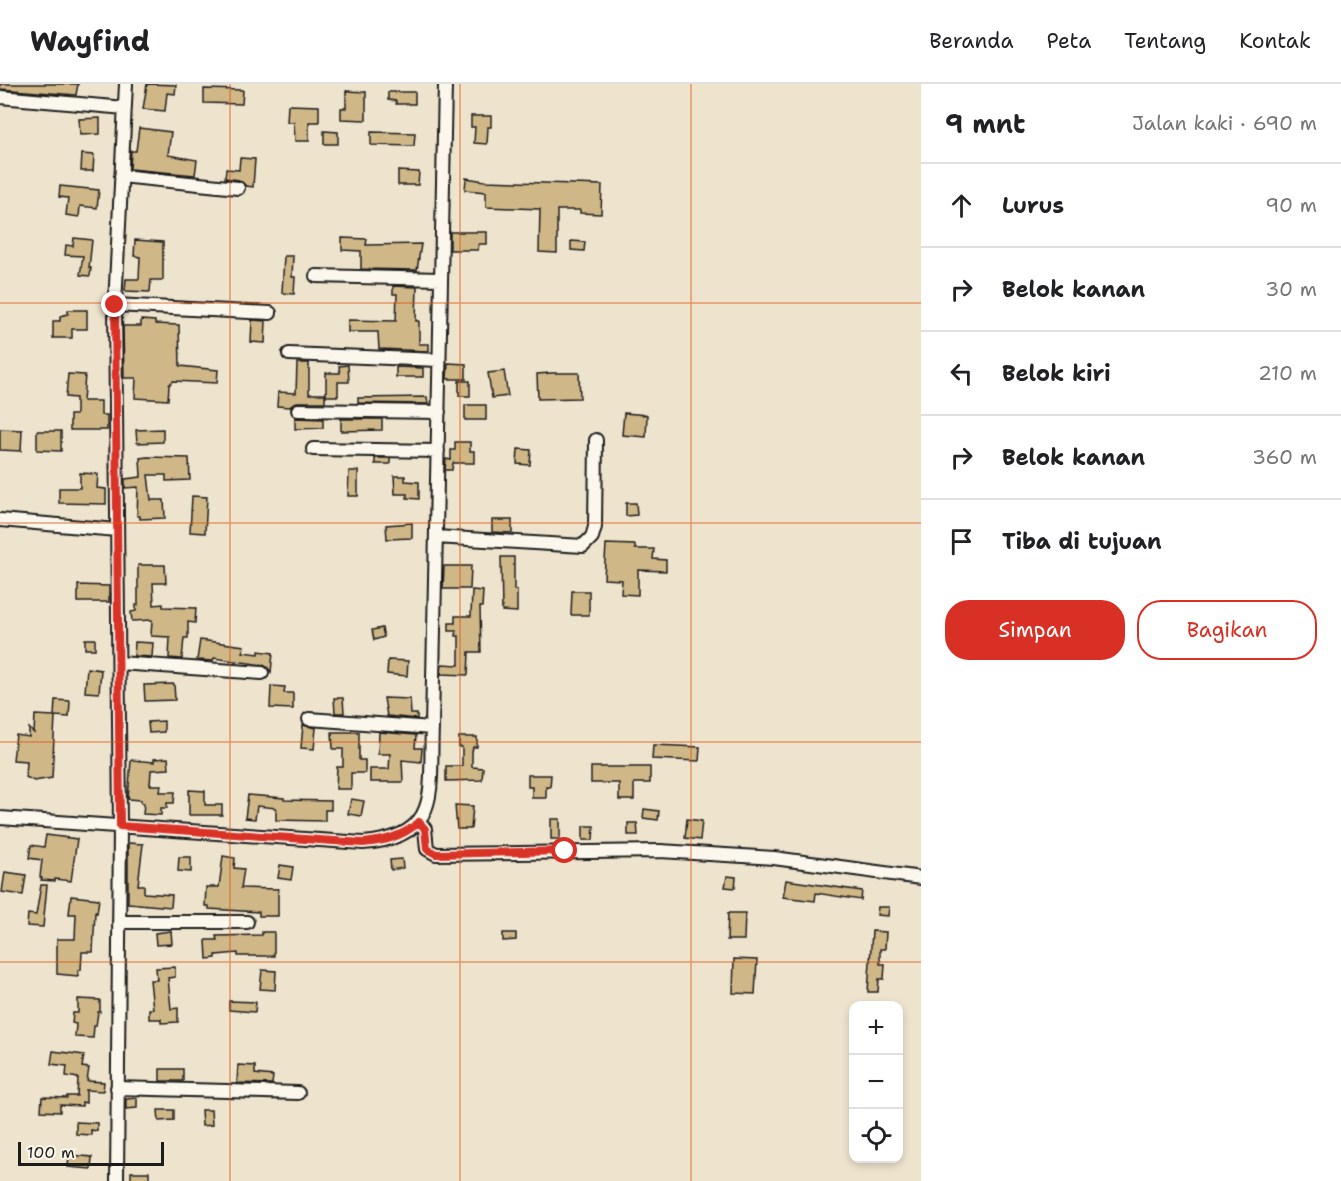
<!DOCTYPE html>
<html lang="id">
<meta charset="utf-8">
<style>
:root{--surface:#fff;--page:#f6f6f6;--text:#202124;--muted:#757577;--line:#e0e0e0;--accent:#d93025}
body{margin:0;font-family:"Shantell Sans",sans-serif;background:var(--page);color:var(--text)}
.controls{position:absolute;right:18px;bottom:18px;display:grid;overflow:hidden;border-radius:12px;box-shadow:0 3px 9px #0003}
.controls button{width:54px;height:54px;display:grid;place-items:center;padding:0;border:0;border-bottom:2px solid var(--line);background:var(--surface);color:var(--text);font:30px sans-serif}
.scale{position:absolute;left:18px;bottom:15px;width:146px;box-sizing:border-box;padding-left:6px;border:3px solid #1c1c1c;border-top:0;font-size:16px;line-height:21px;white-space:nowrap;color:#1c1c1c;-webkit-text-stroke:4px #fbf7ec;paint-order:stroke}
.stop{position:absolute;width:18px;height:18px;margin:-14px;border:4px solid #d93025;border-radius:50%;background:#fff}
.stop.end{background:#d93025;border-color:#fff;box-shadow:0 2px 6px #0008}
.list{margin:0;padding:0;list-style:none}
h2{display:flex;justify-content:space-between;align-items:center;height:78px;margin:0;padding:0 24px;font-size:26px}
h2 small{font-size:20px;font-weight:400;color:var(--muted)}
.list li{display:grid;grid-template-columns:39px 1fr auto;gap:18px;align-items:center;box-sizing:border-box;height:84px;padding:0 24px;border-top:2px solid var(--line)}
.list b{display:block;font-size:22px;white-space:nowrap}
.list em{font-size:20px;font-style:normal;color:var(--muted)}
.actions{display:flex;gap:12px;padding:18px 24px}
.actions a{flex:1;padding:14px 0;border:2px solid var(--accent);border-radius:24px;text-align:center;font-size:21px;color:var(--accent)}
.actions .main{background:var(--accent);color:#fff}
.icon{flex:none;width:33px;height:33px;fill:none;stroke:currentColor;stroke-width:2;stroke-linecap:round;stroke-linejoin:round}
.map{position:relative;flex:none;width:921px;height:1097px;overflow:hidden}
header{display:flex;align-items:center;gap:36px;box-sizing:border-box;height:84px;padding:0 30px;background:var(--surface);border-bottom:2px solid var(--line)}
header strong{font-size:28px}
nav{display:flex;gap:33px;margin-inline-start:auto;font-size:21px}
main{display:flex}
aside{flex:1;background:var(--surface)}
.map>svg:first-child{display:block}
</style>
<header>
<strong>Wayfind</strong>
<nav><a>Beranda</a><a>Peta</a><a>Tentang</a><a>Kontak</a></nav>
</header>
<main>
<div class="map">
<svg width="921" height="1097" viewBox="0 0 921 1097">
<rect width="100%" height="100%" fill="#eee4ce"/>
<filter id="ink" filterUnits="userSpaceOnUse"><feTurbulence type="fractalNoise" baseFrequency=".0167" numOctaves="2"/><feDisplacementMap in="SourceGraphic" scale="12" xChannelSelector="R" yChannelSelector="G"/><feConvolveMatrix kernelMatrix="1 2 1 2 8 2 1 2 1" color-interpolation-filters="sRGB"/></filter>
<g filter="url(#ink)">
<path fill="#d0b787" stroke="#1c1c1c" stroke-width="1.5" d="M0,0H78L76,11L0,5Z
M147,0L176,1L175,10L167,9L165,27L143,25Z
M204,5L243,6L242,20L204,19Z
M346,7L366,8V36L341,35V24H346Z
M388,8H415V20H396V17L388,16Z
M288,21L319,22V38H309V57H295L294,38H287Z
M471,32H491V43H488L487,60L474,59L475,43H471Z
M100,34V50L80,51L79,35Z
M139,44L171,48L168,71L197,76L195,91L130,85L131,67H136Z
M324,47L338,48V60H324Z
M371,48L415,49L414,62L371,61Z
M82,70L94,71L93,87H81Z
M240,74L255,75L253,103L246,102L239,96L225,94L226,85L239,86Z
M398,87L419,88L418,101H398Z
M466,94L485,97L602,101L601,130L580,129V126H557V169L539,168L540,125L486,123V108L465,106Z
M60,102L99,106L97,124L80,122L79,133L66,131L68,114L59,113Z
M450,148H487V160H479L478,166H450Z
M74,154L92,156L89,184H91L90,192L80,191L83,172L65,171L66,161L73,162Z
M342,154L367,155L366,161L421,160L417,186L361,185V167L342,166Z
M135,156L163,158V196H151L150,208L125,207L126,195H139L140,173L134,172Z
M571,157L585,158L584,167L571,166Z
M284,172H293L292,193H295L294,210L282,209Z
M393,202L417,203L416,237H419V260H429V267L379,265L378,248H348V236L396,237L397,210H393Z
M68,226H87V245H72V254H53V237H60V232L68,230Z
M141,236L155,237V240L179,241L180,282L218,286L217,299L173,297L169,301L168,316L135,314L136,294H124L123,242H141Z
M252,236L266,237L265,259L251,258Z
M297,279H309V310H325V318H298L294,319L290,323L277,322L278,308L296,309Z
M448,279L466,280V295H447Z
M348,281L349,298H338V312H326V289H340L339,282Z
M396,283L423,284V293H396Z
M504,287L508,312L492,314L488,289Z
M551,289H579L580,314L538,315L537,290Z
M68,290L85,291L83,317H101V331H107V346H70V331H76V314L66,313Z
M459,297H470V312H459Z
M427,313L428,320L358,319V314Z
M465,321H486V336H465Z
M624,329L647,331L646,353L622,351Z
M295,334L323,335V344L295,345Z
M341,335H382V346L341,347Z
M0,345L22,346L21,367L0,366Z
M163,345V358L137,359L136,346Z
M37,347H61V367L37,366Z
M455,358H470V367H474V379H453L452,386H445L446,375L451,376V366H455Z
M518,365L531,366L530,381L517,380Z
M147,373L189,374L190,396L166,397V391H148L151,416H164L165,434L140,435V432H137L138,403L125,404V395L141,393L140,374Z
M375,374H390V380H375Z
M349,387H358V412H348Z
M80,389L98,390L97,404L106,405V420L59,419V404H80Z
M394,392H405V397L419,398V415L407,414V410H395Z
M192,412L207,413L205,449L190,448Z
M626,419H636L637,431L626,432Z
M492,436H512V449L492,448Z
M412,439V454L387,455L386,441Z
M606,460L635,461V465H654L653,475L666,476V487L638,486V511L621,510L622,496L604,495Z
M501,473H514V506H517V528L502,527Z
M138,481H165L166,499H153L154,521L163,520V523L196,524L195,539L188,538V554H184L182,575L169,574L170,553L151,552L152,536L132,537L131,528L136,527V521H138Z
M444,482H471L470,505H443Z
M78,501L109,502V518H78Z
M472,506L483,507L482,523H480L481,568H469L468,591L441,590L442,580L459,581V552H456V547H449V539H455V532H471Z
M572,507H589V531H571Z
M382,544L384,553L374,556L372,546Z
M85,555H95V565H85Z
M200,556L244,562L243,568L259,570V567L273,569L271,588L267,583L263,581L214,574L213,577L197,576Z
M135,558L153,559L152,573L134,572Z
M388,576L408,577L407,592L387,590Z
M87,584L101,586L99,609L85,608Z
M174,600L175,616L145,617L144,601Z
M271,602L285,603L284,609H293V625L270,624Z
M334,614H343L344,629H335Z
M384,614L410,615L411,630H417V635L387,632Z
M55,616L70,617L69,633L55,632L52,694L34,697L26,693L27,677L13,676L16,651L29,653V644L34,649L35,631L54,632Z
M164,637V648L149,649L148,638Z
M303,641L316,644L314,665L301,664Z
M332,648H359V676H365V689H351V705H336L337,683H343V665H333Z
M379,648L416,651L415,664H422L421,678L402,676L403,698H370V685H389L390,670H378Z
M459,653H477V663H473L472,668V683L483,684L482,696L446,697V682H462V663H459Z
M653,661L700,663L699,677L652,675Z
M168,674L169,685L151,686L150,701H161L160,708H175L174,719H167V724H161V731L143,730L144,719H141V716L128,715L131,676L154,678V675Z
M591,683H650V699H634V716H619V699H591Z
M528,691H551L550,703H546V714H532V703H528Z
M189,706L205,707V721H222V731H189Z
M248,711L284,714V716L331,717V726H325V737L276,736V724L257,722L255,735L245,734Z
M351,715L364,717L361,732L348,730Z
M455,721L473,722L471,745H457Z
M644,725L659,727L658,736L643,734Z
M551,735H560V755H551Z
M687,735L702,737L700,756L685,754Z
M628,739H637L638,751H628Z
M583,742H594L593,756H583Z
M46,751L77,755L71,797L55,795V797L41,796L42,794L40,793L42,776L29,774L31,761L44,763Z
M128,759L143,760L138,801H144V809L172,811L171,823L128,819Z
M223,772L235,774L234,784L244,785L241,804L278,805V832H259V828L209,825V822H205L206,803H219Z
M179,773H191V788L178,787Z
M402,775L403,784L391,786L390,776Z
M280,781L293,783L291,796L278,794Z
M5,788L26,791L23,811L2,808Z
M727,792L736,793L735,804L725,803Z
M786,796L862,807L861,816L816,809L815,817L783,813Z
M41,801H47L43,843L27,842L28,830L36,831Z
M71,812L99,815L97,829L95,828L93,868H82L81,886H78V892L57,890V855H75L76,830H69Z
M878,823H889L888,832L877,831Z
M728,829H745L744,856H727Z
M171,847L172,860L156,861L155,849Z
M872,847L886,848L885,865H880V880H885L884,895H879L878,908H868Z
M262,848H274V872H238V869L216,871V874L207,875L206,856H217L216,852L262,851Z
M503,849H516V856L503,857Z
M734,875L757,876L755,910L733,909Z
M175,883V893L168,894L171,925L178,924V938L161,939V935H149V925H153L150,896H157L156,884Z
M262,886L276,887L275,906L260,905Z
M78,915L100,916V928H98L96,942H94L93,954L75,953L76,940L72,939L73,929H78Z
M229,917L256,918L255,928L229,926Z
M53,967L84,971L82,983L89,984L87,997L104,998L103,1007L86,1006V1019L82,1018V1022L60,1021V1028L41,1027L42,1013L67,1014V1012H77L78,994L66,992L67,982L51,980Z
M238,981L255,982V990L273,992L272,1000L237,999Z
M160,985H183V997H160Z
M137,1014V1024L126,1025V1015Z
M158,1026H174V1036L159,1037Z
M201,1026H211L212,1041L202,1042Z
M76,1038L97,1039V1047L91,1046V1051L76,1050Z
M69,1071L92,1073L91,1085L68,1083Z
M131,1088H149V1097H131Z"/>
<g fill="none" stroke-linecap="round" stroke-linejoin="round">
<g stroke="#1c1c1c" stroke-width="16">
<path id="minor" d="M0,13L125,24
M121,92L238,104
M316,192L441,195
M115,221L270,229
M289,270L439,276
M298,326L439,328
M313,365L438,367
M0,436L117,446
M436,453L583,462L592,453L595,443L596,356
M119,579L262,589
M309,635L432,644
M0,734L363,759C443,753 429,706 432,644L445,0
M419,738L425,745L427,765L436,770L660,767L774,774L921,794
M119,838H247
M117,1004L298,1009
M117,1097L120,742L115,221L126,0"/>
</g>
<use href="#minor" stroke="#fbf7ec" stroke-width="12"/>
</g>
</g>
<g fill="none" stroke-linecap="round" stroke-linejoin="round" filter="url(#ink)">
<path stroke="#d93025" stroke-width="8" d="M115,221L120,742L363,759C384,757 402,753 419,738L425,745L427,765L436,770L565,767"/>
</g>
<path fill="none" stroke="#de560d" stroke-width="1.5" stroke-opacity="0.55" d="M230,0V1097M460,0V1097M691,0V1097M0,219H921M0,439H921M0,658H921M0,878H921"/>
</svg>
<div class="controls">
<button>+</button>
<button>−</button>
<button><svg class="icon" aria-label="locate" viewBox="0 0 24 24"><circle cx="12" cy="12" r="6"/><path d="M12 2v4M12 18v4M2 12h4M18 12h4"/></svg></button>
</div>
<div class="scale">100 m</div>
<div class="stop" style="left:565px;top:767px"></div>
<div class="stop end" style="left:115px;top:221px"></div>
</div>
<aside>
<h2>9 mnt<small>Jalan kaki · 690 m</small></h2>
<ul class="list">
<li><svg class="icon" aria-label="ahead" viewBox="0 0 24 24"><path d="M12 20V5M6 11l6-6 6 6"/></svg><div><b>Lurus</b></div><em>90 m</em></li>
<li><svg class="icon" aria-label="right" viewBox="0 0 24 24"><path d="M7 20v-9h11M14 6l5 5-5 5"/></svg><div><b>Belok kanan</b></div><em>30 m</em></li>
<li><svg class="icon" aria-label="left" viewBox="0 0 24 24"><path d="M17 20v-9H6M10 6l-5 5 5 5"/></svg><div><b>Belok kiri</b></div><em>210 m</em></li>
<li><svg class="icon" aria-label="right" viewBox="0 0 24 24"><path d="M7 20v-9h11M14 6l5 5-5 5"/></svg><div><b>Belok kanan</b></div><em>360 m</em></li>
<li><svg class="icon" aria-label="arrive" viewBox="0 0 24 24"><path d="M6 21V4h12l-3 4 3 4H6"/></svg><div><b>Tiba di tujuan</b></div></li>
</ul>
<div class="actions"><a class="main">Simpan</a><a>Bagikan</a></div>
</aside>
</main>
